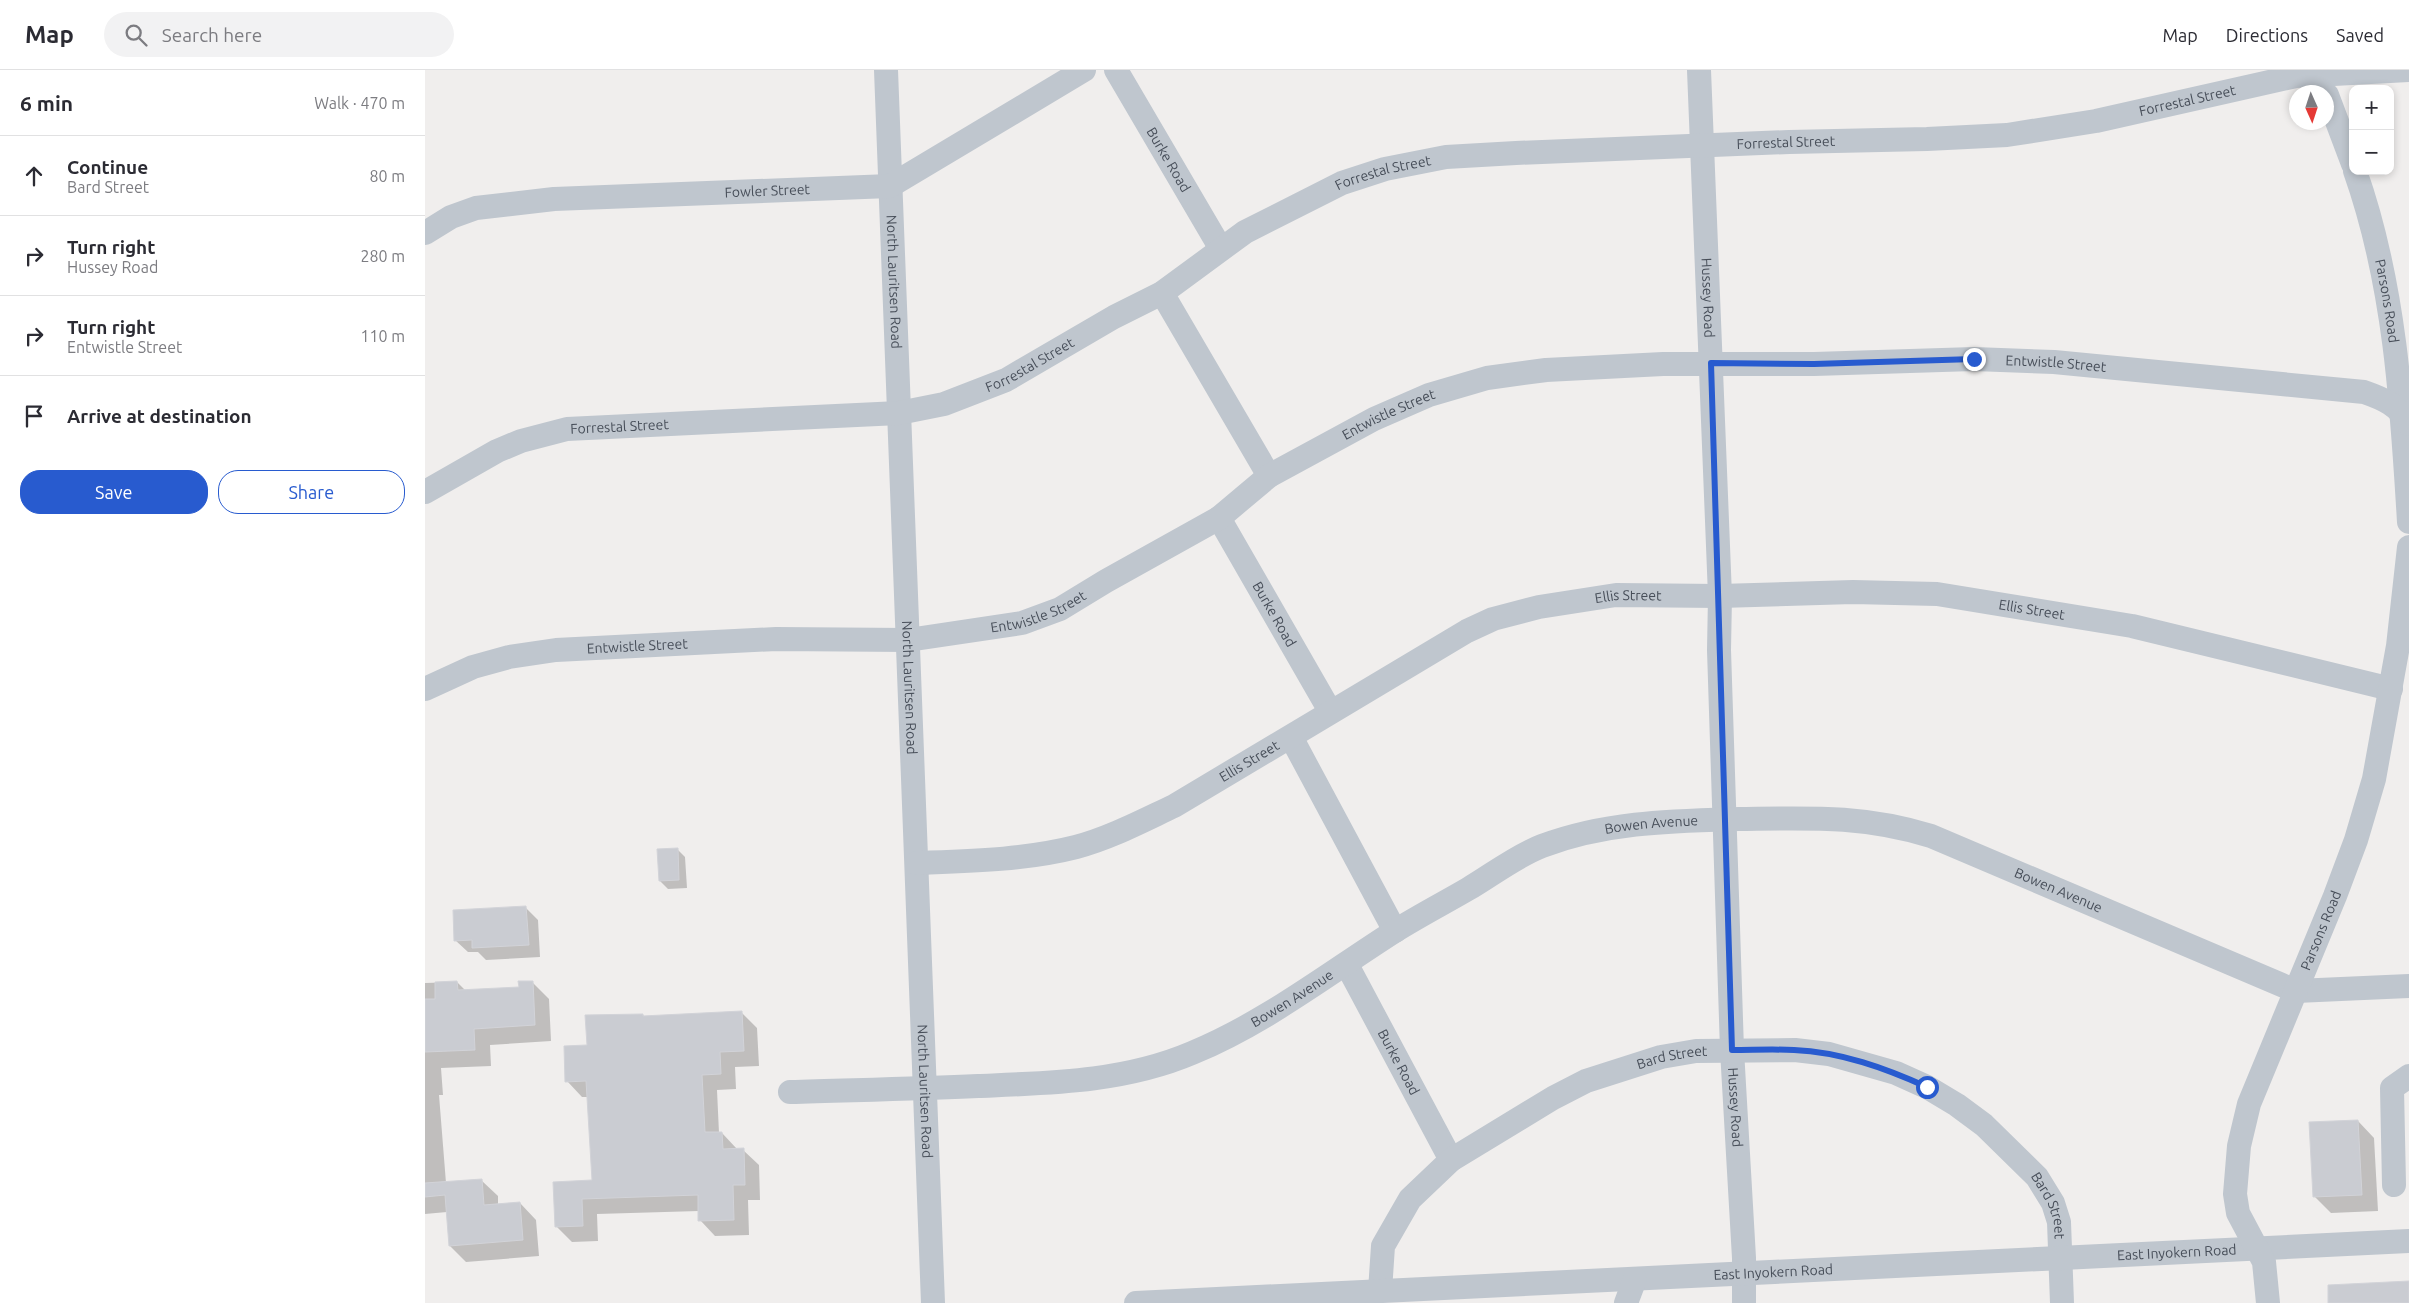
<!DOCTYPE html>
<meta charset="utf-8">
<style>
:root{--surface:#fff;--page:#f2f2f3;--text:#2b2b33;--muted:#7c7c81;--line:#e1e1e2;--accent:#285bcf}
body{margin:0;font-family:Ubuntu,sans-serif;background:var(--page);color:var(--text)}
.controls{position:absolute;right:15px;top:15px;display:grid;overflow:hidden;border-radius:10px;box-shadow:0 2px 8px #0003}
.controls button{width:45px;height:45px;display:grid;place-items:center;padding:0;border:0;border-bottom:1px solid var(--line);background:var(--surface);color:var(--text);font:25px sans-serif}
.compass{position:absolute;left:1864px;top:15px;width:45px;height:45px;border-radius:50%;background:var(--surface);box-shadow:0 2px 8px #0003;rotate:177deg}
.stop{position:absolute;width:15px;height:15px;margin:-11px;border:4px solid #285bcf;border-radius:50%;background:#fff}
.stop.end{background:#285bcf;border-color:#fff;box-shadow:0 1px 5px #0008}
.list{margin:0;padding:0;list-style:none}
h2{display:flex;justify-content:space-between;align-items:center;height:65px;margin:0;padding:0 20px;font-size:21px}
h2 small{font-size:16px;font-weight:400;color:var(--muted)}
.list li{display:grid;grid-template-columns:32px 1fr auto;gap:15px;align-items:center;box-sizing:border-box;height:80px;padding:0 20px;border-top:1px solid var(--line)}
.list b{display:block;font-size:19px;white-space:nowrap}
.list p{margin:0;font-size:16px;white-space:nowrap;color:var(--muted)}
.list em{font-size:16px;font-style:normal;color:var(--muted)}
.actions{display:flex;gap:10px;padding:15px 20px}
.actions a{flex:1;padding:11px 0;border:1px solid var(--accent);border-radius:20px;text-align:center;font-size:18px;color:var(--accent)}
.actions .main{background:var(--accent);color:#fff}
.icon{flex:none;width:28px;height:28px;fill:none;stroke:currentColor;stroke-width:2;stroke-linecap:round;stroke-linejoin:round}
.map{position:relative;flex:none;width:1984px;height:1233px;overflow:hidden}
header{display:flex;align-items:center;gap:30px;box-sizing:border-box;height:70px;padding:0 25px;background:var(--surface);border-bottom:1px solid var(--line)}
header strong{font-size:24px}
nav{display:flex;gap:28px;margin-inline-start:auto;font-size:18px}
.search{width:350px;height:45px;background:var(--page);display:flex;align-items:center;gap:12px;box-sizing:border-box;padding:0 18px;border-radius:28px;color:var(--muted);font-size:19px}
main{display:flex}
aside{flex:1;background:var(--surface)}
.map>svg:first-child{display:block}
</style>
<header>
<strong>Map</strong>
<div class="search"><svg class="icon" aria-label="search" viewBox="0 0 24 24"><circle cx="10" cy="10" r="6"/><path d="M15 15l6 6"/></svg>Search here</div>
<nav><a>Map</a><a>Directions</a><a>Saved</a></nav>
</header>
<main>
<aside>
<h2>6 min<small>Walk · 470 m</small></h2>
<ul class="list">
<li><svg class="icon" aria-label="ahead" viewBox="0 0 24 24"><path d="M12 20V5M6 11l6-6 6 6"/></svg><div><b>Continue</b><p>Bard Street</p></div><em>80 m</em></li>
<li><svg class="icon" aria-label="right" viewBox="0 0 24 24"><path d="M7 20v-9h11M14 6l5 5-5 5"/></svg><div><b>Turn right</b><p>Hussey Road</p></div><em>280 m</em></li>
<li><svg class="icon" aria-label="right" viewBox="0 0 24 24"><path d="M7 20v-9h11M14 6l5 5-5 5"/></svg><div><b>Turn right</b><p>Entwistle Street</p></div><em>110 m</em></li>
<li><svg class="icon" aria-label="arrive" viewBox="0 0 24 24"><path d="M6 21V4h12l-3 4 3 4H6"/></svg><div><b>Arrive at destination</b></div></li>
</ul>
<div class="actions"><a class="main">Save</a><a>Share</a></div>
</aside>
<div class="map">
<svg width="1984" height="1233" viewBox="0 0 1984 1233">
<rect width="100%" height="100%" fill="#f0eeed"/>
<path fill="#0003" d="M252,779L260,787L262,818L243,819L235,811Z
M101,838L113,850L115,887L61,890L53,882H43L30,870Z
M32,912L41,921L95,919L107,912L124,929L126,971L65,975L66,996L16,998L18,1025H14L21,1113L56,1110L73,1126V1135L95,1133L111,1150L114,1186L41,1192L25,1176L22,1142L0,1144V913Z
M316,942L332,958L334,996L310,997L311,1019L292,1020L294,1063H297L312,1079L318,1080L334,1095L335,1130H323L324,1165L290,1166L275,1150L274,1141L172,1144L173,1171L147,1172L132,1157L168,1112L163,1027H157L142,1011L163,976L218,945L220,947Z
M1933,1051L1949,1068L1953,1141L1906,1143L1890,1127Z"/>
<path fill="#caccd2" stroke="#d2d3d8" d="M253,778L254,810L234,811L232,779Z
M101,836L104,875L47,878V870L29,871L28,840Z
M32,911L33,920L94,917L93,911H108L110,955L49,959L50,980L0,982V929H10V912Z
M317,941L319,981L295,982L296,1004L277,1005L280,1062H297L298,1079L319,1078L320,1115H308L309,1150L273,1151V1125L157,1129L158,1156L130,1157L128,1112L167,1110L161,1011L140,1012L139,976L162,975L160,945L218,944V946Z
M1933,1050L1937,1125L1888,1127L1884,1052Z
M57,1109L59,1135L95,1132L98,1170L24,1176L20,1125L0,1127V1113Z
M1984,1211V1233H1903V1215Z"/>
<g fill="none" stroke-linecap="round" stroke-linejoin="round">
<g stroke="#bfc6ce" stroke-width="24">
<path id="s1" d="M461,0L508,1233"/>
<path id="s2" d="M691,0L796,179"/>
<path id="s3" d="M1274,0L1295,526L1294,580L1307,980L1319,1188V1233"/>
<path d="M1902,25L1928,94"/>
<path id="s4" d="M1930,101C1970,214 1977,334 1984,452"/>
<path id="s5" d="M0,163L26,147L51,138L129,129L465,116L659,0"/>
<path d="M737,223L844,406"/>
<path id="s6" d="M0,422L72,381L96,371L142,359L474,343L519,334L581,310L689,247L737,223L820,162L917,113L960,99L1021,87L1091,83L1364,72L1502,69L1582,65L1671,51L1871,6L1984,0"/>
<path id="s7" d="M794,448L905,641"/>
<path id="s8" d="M0,619L48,597L84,587L131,580L351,569L483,570L597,553L635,539L681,511L794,448L844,406L949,349L1004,325L1062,308L1121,300L1238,294H1389L1549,289L1629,292L1939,322C1959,329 1973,335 1984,354"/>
<path d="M866,667L970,861"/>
<path id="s9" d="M492,793C545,791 600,790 651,777C685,768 717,751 749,736L1042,561L1068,549L1114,537L1191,525L1295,526L1428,522L1512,524L1707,556L1966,619"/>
<path id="s10" d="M922,895L1026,1090"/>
<path id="s11" d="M365,1022C427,1020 490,1019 553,1016C625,1013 699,1012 767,983C840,953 904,903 970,861C994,846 1019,833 1043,819C1067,805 1091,786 1117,776C1181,752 1246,751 1314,749C1384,748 1438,745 1506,766L1871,921L1984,916"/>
<path d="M1969,1115L1967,1018L1984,1006"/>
<path id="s12" d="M955,1221L958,1176L985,1129L1026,1090L1128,1028L1161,1011L1236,987L1271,981L1370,980L1404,984L1471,1003L1502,1017L1532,1035L1559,1055L1612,1107L1628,1133L1634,1152L1637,1233"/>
<path id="s13" d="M711,1233L1984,1171"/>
<path d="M1201,1233L1210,1209"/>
<path id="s14" d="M1843,1233L1839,1192L1813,1143L1810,1124L1814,1076L1824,1034L1910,826L1931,770L1949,709L1973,576L1984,477"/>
</g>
</g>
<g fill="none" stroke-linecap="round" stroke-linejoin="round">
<path stroke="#285bcf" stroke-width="6" d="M1502,1017C1460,998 1416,982 1369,980C1348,979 1328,980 1307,980L1286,293L1389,294L1549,289"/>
</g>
<g text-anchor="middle" stroke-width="4" stroke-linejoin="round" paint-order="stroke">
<g font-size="14" fill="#474e59" stroke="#fff">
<text dy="5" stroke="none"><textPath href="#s6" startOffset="1844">Forrestal Street</textPath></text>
<text dy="5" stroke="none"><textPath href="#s6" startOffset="1439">Forrestal Street</textPath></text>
<text dy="5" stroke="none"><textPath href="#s2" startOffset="104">Burke Road</textPath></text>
<text dy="5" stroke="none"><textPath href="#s6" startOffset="1034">Forrestal Street</textPath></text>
<text dy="5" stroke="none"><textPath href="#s5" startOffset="349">Fowler Street</textPath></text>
<text dy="5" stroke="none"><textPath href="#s1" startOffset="212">North Lauritsen Road</textPath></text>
<text dy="5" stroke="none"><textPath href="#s3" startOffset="228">Hussey Road</textPath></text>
<text dy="5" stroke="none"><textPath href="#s4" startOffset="134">Parsons Road</textPath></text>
<text dy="5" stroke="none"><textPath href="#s8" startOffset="1704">Entwistle Street</textPath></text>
<text dy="5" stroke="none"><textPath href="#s6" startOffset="629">Forrestal Street</textPath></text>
<text dy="5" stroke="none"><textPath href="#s8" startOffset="1029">Entwistle Street</textPath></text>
<text dy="5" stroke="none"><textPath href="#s6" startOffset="209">Forrestal Street</textPath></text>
<text dy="5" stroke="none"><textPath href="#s9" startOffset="774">Ellis Street</textPath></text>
<text dy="5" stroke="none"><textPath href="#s8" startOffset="624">Entwistle Street</textPath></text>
<text dy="5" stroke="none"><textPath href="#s9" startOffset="1179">Ellis Street</textPath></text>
<text dy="5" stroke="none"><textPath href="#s7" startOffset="111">Burke Road</textPath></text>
<text dy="5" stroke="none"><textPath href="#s8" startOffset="219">Entwistle Street</textPath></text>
<text dy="5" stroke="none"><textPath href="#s1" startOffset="618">North Lauritsen Road</textPath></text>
<text dy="5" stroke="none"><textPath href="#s9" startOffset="354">Ellis Street</textPath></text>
<text dy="5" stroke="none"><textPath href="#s11" startOffset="925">Bowen Avenue</textPath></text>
<text dy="5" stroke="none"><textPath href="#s11" startOffset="1345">Bowen Avenue</textPath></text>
<text dy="5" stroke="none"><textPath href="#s14" startOffset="395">Parsons Road</textPath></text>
<text dy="5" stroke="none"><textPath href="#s11" startOffset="520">Bowen Avenue</textPath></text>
<text dy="5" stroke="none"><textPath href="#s12" startOffset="402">Bard Street</textPath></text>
<text dy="5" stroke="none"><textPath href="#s10" startOffset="110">Burke Road</textPath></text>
<text dy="5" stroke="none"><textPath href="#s1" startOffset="1022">North Lauritsen Road</textPath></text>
<text dy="5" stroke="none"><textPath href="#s3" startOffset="1038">Hussey Road</textPath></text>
<text dy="5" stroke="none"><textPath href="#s12" startOffset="838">Bard Street</textPath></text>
<text dy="5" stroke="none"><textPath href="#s13" startOffset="1042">East Inyokern Road</textPath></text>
<text dy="5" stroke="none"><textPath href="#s13" startOffset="638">East Inyokern Road</textPath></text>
</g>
</g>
</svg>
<div class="controls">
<button>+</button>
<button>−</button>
</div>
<svg class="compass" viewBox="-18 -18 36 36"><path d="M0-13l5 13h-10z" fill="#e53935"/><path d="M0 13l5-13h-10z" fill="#7c7c81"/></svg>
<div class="stop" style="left:1502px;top:1017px"></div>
<div class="stop end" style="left:1549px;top:289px"></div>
</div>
</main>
